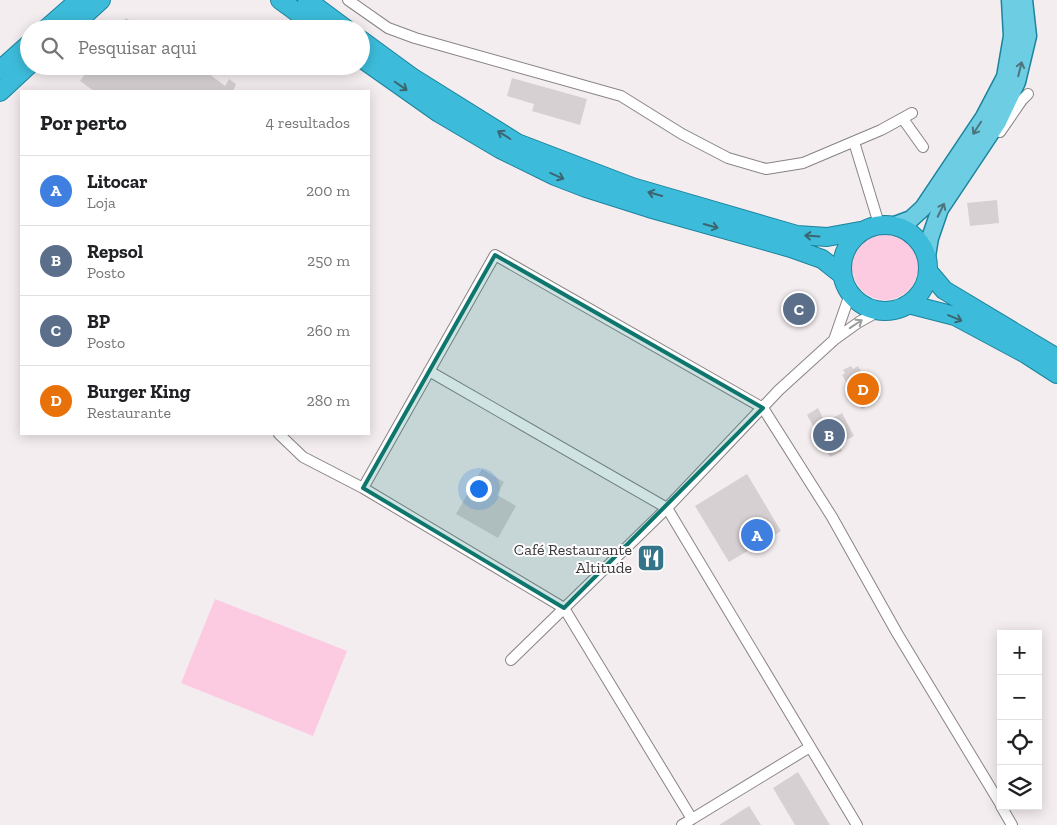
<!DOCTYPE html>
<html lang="pt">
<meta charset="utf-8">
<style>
:root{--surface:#fff;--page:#f2f2f2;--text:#202124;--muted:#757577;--line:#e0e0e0;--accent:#ea580c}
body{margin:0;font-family:"Zilla Slab",serif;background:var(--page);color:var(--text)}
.controls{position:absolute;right:15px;bottom:15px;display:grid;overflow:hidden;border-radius:0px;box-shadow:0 2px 12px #0003}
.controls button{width:45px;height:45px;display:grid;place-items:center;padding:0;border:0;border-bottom:1px solid var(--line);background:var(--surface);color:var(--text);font:25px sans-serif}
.you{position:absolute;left:478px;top:488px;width:18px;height:18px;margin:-12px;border:4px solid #fff;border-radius:50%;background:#1a73e8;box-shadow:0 0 0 8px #1a73e833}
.badge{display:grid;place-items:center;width:32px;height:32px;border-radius:50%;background:var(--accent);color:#fff;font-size:16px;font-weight:700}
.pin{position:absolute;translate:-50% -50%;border:2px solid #fff;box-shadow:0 1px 5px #0006}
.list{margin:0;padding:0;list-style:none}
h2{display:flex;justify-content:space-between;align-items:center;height:65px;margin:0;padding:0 20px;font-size:21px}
h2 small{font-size:16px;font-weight:400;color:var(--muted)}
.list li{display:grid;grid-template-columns:32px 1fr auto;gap:15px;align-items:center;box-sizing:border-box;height:70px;padding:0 20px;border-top:1px solid var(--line)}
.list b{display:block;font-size:19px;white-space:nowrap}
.list p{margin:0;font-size:16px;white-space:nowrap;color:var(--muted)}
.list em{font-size:16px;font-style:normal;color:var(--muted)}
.icon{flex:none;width:28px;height:28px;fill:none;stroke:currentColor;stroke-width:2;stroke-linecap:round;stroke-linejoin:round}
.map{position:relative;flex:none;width:1057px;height:825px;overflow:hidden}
.search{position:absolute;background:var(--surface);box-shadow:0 2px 12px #0003;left:20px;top:20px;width:350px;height:55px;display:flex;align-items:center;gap:12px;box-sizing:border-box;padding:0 18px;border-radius:28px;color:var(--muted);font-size:19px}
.panel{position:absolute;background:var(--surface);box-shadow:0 2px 12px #0003;left:20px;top:90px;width:350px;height:345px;border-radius:0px}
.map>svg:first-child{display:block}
</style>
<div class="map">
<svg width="1057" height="825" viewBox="0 0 1057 825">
<rect width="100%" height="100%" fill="#f4edf0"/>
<path fill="#fccbe1" d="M852 267a33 33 0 1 1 66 0a33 33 0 1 1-66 0Z
M215,599L347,651L313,736L181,683Z"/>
<path fill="#d6d0d2" d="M126,18L141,29H118Z
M91,66H199L225,86L229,79L236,84L233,91H94L80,81Z
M512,78L587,99L580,125L532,111L534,104L507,96Z
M997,200L999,223L970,226L967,203Z
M851,366L853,369L858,366L866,380L869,378L880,398L862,409L842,375L845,373L843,370Z
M818,408L825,422L842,413L854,436L839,444L842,451L830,457L807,415Z
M482,469L504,482L497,495L516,506L498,538L456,514Z
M747,474L781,531L729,562L695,506Z
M798,772L830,825H795L773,788Z
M749,806L761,825H719L735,815Z"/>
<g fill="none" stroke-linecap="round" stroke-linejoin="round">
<g stroke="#898385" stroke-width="12">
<path id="minor" d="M348,0L388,28L415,38L621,96L682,134L728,158L766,169L803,163L881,130L912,113
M903,119L923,147
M1000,132L1022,100L1028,94
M854,142L879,224
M834,340L850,294
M429,371L667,508L857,825
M279,434L303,457L363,488
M511,660L667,508L779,390L834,340L859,322L879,311
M1001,806L1012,825
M692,819L810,747
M682,825L692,819L564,608L363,488L495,255L763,408L832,517L897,633L1001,805"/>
</g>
<g stroke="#1c839c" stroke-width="19">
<path id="primary" d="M895,225L911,219L923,208L984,117L1005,77L1012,36L1010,0
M927,256L930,238L940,209L998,122L1017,82L1028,36L1024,0"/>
</g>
<g stroke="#1c839c" stroke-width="20">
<path id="trunk" d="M280,0L320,29
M307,0L346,29
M46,29L79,0
M69,29L101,0
M361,40L413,78L517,143L632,187L797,235L827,237L860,231
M361,58L439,113L500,149L555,176L586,188L649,208L791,248L822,259L841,274
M0,70L29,44
M0,92L29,65
M842 268a43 43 0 1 1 86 0a43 43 0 1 1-86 0Z
M928,271L944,290L1057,358
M908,304L955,316L1026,354L1057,374"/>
</g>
<use href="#minor" stroke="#fff" stroke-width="10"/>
<use href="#primary" stroke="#6dcde3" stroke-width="16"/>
<use href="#trunk" stroke="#3cbcda" stroke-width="18"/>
</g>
<defs><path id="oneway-shaft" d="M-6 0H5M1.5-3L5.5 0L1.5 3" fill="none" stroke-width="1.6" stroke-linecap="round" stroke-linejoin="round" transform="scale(1.25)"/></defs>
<g stroke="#4e747d">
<use href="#oneway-shaft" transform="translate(1020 69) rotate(-76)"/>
<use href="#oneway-shaft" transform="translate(977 128) rotate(123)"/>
<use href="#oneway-shaft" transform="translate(941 210) rotate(-64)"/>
</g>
<g stroke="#3b6671">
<use href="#oneway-shaft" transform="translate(401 86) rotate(35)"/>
<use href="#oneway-shaft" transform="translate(504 135) rotate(-148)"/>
<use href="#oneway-shaft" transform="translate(557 176) rotate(24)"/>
<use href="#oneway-shaft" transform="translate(655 194) rotate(-164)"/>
<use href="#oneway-shaft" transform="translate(711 226) rotate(16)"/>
<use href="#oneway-shaft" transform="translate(812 236) rotate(-176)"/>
<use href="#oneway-shaft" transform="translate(955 318) rotate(23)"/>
</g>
<use stroke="#9c9c9c" href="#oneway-shaft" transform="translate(856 324) rotate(-34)"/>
<path fill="#0f766e" fill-opacity="0.2" stroke="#0f766e" stroke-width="4" stroke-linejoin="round" d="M495,255L763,408L564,608L363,488Z"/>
<defs>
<g id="restaurant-square" transform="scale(1.4375)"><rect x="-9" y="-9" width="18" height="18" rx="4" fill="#347488" stroke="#fefcfd"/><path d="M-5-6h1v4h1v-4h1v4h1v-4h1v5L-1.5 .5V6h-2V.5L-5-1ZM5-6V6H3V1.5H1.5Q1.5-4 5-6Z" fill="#fff"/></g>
</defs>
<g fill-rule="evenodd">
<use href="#restaurant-square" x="651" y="558"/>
</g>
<g text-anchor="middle" stroke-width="4" stroke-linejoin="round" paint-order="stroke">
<g font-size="16" fill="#3a3839" stroke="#fefcfd" text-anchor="end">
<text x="632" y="555">Café Restaurante<tspan x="632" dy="18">Altitude</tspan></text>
</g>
</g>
</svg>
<div class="controls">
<button>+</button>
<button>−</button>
<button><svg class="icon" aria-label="locate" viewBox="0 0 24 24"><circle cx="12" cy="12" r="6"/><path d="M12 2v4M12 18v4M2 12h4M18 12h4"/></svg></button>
<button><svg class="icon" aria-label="layers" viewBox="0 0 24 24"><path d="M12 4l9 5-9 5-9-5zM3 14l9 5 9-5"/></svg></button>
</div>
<div class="you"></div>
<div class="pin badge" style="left:757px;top:535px;background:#3f7fe0">A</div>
<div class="pin badge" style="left:829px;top:435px;background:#5c6f8a">B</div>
<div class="pin badge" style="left:799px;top:309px;background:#5c6f8a">C</div>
<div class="pin badge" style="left:863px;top:389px;background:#e8710a">D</div>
<div class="search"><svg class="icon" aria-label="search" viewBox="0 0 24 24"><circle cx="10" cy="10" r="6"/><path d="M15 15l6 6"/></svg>Pesquisar aqui</div>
<section class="panel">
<h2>Por perto<small>4 resultados</small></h2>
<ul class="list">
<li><span class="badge" style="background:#3f7fe0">A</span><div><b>Litocar</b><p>Loja</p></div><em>200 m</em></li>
<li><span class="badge" style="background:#5c6f8a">B</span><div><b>Repsol</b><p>Posto</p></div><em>250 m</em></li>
<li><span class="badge" style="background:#5c6f8a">C</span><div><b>BP</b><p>Posto</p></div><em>260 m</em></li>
<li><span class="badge" style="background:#e8710a">D</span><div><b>Burger King</b><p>Restaurante</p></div><em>280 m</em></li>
</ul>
</section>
</div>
